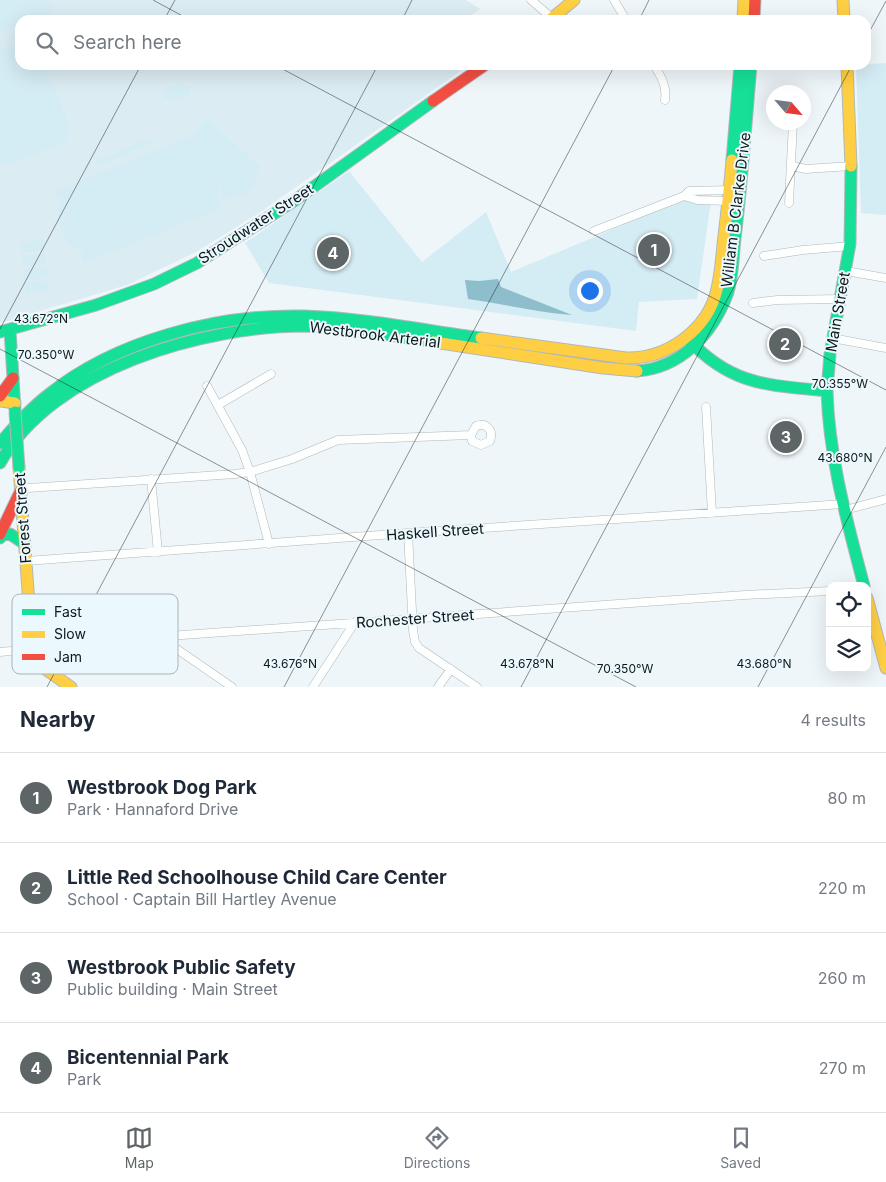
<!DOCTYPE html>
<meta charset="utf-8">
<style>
:root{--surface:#fff;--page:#f6f6f7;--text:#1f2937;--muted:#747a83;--line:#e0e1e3;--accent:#5d6567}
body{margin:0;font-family:Inter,sans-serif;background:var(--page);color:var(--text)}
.controls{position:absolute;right:15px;bottom:15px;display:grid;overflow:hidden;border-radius:10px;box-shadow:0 5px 20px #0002}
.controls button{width:45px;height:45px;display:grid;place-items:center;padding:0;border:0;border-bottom:1px solid var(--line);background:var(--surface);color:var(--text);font:25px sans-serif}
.compass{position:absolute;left:766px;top:85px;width:45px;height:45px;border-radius:50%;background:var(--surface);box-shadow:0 5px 20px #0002;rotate:118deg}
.you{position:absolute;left:589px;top:290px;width:18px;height:18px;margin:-12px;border:4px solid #fff;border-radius:50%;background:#1a73e8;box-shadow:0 0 0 8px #1a73e833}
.badge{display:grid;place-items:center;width:32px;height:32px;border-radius:50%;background:var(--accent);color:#fff;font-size:16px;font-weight:700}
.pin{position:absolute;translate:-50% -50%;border:2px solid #fff;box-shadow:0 1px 5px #0006}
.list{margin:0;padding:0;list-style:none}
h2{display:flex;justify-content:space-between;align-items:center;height:65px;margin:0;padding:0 20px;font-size:21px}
h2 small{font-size:16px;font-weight:400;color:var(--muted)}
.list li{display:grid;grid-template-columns:32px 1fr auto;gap:15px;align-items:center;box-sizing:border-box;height:90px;padding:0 20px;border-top:1px solid var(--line)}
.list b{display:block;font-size:19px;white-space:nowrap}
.list p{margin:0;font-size:16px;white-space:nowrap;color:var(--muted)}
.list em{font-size:16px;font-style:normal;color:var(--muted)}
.icon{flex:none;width:28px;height:28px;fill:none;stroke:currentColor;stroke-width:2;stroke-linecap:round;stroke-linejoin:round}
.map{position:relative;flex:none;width:886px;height:687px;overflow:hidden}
.search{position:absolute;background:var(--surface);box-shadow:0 5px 20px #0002;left:15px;right:15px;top:15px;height:55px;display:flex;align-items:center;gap:12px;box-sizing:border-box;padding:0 18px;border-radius:15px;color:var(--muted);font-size:19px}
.sheet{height:425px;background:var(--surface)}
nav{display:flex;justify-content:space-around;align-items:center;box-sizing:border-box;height:70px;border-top:1px solid var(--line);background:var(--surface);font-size:14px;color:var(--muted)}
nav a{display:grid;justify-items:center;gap:2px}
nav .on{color:var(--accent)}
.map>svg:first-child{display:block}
</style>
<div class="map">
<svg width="886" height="687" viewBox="0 0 886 687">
<rect width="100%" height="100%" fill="#eff6f9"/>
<path fill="#dbecf2" d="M0,0H466L480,9L464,20H20V65H454L462,70L262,211L196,252L127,285L0,323Z"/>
<path fill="#d4ecf4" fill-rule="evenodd" d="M0,0H47L51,8L49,13L34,20H20V25L0,31Z
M20,43V65H45L70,128L65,142L14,163H0V50Z
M886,63V215L861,213L856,65Z
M178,83L189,87L190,90L189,96L170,100L166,99L163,95L167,87L171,85L173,87H177Z
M207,119L260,167C255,173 256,179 253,186C248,197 231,197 221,199L220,183L216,200L219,199L223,207L84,263L81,255L85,253C60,242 53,222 62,197L58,198L55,191L194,135L196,139L194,133ZM79,192C53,215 72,249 106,244L158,224L106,245C80,249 56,229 69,203C72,198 75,194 79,192Z
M150,138L152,143L100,165L97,160Z
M349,171L422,262L486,212L511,272L713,187L697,299L639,302L636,331L269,283L245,243Z
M43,240L44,250L22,252L21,242Z
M45,254L46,264L23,266L22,256Z
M46,267L47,278L25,280L24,270Z
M47,281L48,291L26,294L25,283Z"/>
<path fill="#8ebdcc" d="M498,279L501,287L572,315C537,312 503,304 468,299L465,280L479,281Z"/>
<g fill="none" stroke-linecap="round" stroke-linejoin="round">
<g stroke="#b1b8bb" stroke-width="9">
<path id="street" d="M531,0L552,18
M614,0L626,20
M654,65C661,77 667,85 665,100
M792,166L806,169L851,166
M684,196L697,200L728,201
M789,203L793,122
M594,231L684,196L689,191L731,190
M764,256L803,250L850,246
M846,271L886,278
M753,303L777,300L840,299
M832,338L886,348
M207,386L242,450L250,472L269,544
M218,405L271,374
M706,407L712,513
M151,479L158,552
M21,490L28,488L235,474L250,472L292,459L338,440L471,435L472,441L481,445L490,441C494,430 486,422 476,426L471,435
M845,510L886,499
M408,533L413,630L415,642L419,648L477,687
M26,561L408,533L843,504
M168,636L171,645L232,687
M0,652L168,636L745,595L830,591
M313,687L355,622
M438,687L451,669"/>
</g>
<g stroke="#b1b8bb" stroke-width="13">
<path id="fast" d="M732,160L740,65
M10,330L15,410
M0,332L96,305L154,284L197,263L294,201L433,101
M689,340C732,386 769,385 827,391C829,458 847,521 864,586
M637,371C681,368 712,334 727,295C733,279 733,255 735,239C742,181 746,123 751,65
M827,391L830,354L850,244L851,166
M0,443C15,426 30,409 48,395C116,340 218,314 304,316C363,318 423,330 481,338
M0,463C53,368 204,326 306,326C349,327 392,336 434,342
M0,538L3,535L10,534L25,544"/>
</g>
<g stroke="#b1b8bb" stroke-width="13">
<path id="slow" d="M843,0L844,20
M550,20L574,0
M743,20L744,0
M847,65L851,166
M481,338L626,358C667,359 708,330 717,289C721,272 722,253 724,236C727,210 730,185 732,160
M434,342L603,368L637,371
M0,401L15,403
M19,468L33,658L38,664L71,687
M867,598L886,668"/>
</g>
<g stroke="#b1b8bb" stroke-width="13">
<path id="jam" d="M754,20L755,0
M433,101L485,65
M0,396L13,378
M0,534L21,490"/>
</g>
<use href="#street" stroke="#fdfefe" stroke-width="8"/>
<use href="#fast" stroke="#16e098" stroke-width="11"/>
<use href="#slow" stroke="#ffcf43" stroke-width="11"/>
<use href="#jam" stroke="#f24e42" stroke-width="11"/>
<g stroke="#b1b8bb" stroke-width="13" stroke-linecap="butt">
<path id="fast-bridge" d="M15,412L19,468"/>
</g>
<use href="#fast-bridge" stroke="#16e098" stroke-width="11"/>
</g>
<path fill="none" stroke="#0f1719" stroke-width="1" stroke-opacity="0.45" d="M153,0L190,20M164,20L175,0M402,20L412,0M639,20L649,0M866,38L886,1M275,65L886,390M0,329L141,65M0,349L636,687M47,687L378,65M284,687L615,65M521,687L852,65M758,687L886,447"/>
<g text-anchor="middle" stroke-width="4" stroke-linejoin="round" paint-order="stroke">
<g font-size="15" fill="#0f1719" stroke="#ebf8fd">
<text transform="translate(736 210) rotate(-83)" y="5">William B Clarke Drive</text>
<text transform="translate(256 224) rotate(-33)" y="5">Stroudwater Street</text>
<text transform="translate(838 312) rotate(-80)" y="5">Main Street</text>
<text transform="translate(375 335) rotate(7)" y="5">Westbrook Arterial</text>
<text transform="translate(23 518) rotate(-94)" y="5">Forest Street</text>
<text transform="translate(435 532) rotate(-4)" y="5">Haskell Street</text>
<text transform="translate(415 619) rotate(-4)" y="5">Rochester Street</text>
</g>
</g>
<rect x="12" y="594" width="166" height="80" rx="8" fill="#ebf8fd" stroke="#a9b4b9" stroke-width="1"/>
<rect x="22" y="609" width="23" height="6" fill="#16e098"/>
<rect x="22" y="631" width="23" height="7" fill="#ffcf43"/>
<rect x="22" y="654" width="23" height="6" fill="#f24e42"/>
<g font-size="14" fill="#0f1719">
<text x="54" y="617">Fast</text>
<text x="54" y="639">Slow</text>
<text x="54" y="662">Jam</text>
</g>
<g font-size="12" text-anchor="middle" fill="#0f1719" stroke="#ebf8fd" stroke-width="4" stroke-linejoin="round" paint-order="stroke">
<text x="41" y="323">43.672°N</text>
<text x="46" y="359">70.350°W</text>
<text x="840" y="388">70.355°W</text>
<text x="845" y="462">43.680°N</text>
<text x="290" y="668">43.676°N</text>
<text x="527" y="668">43.678°N</text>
<text x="764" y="668">43.680°N</text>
<text x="625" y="673">70.350°W</text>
</g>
</svg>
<div class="controls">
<button><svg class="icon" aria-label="locate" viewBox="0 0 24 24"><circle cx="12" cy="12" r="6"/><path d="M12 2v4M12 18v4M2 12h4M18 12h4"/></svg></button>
<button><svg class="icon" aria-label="layers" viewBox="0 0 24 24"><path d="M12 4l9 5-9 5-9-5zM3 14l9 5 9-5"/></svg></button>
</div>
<svg class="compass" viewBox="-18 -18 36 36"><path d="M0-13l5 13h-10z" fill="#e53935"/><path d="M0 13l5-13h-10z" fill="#747a83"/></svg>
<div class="you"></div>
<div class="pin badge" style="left:654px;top:250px">1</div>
<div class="pin badge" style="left:785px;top:344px">2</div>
<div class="pin badge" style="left:786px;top:437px">3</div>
<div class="pin badge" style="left:333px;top:253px">4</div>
<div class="search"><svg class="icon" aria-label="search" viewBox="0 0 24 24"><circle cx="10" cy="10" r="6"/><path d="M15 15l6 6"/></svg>Search here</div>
</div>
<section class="sheet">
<h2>Nearby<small>4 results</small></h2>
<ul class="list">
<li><span class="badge">1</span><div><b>Westbrook Dog Park</b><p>Park · Hannaford Drive</p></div><em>80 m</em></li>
<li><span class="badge">2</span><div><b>Little Red Schoolhouse Child Care Center</b><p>School · Captain Bill Hartley Avenue</p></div><em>220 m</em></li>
<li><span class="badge">3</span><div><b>Westbrook Public Safety</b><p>Public building · Main Street</p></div><em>260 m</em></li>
<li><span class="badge">4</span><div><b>Bicentennial Park</b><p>Park</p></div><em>270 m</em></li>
</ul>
</section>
<nav>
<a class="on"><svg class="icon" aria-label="map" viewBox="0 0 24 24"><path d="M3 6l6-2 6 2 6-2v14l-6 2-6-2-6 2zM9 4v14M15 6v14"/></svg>Map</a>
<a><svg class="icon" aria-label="directions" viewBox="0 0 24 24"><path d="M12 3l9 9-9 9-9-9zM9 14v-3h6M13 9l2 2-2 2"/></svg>Directions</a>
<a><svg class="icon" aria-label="saved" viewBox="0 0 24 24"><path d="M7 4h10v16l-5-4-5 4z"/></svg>Saved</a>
</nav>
